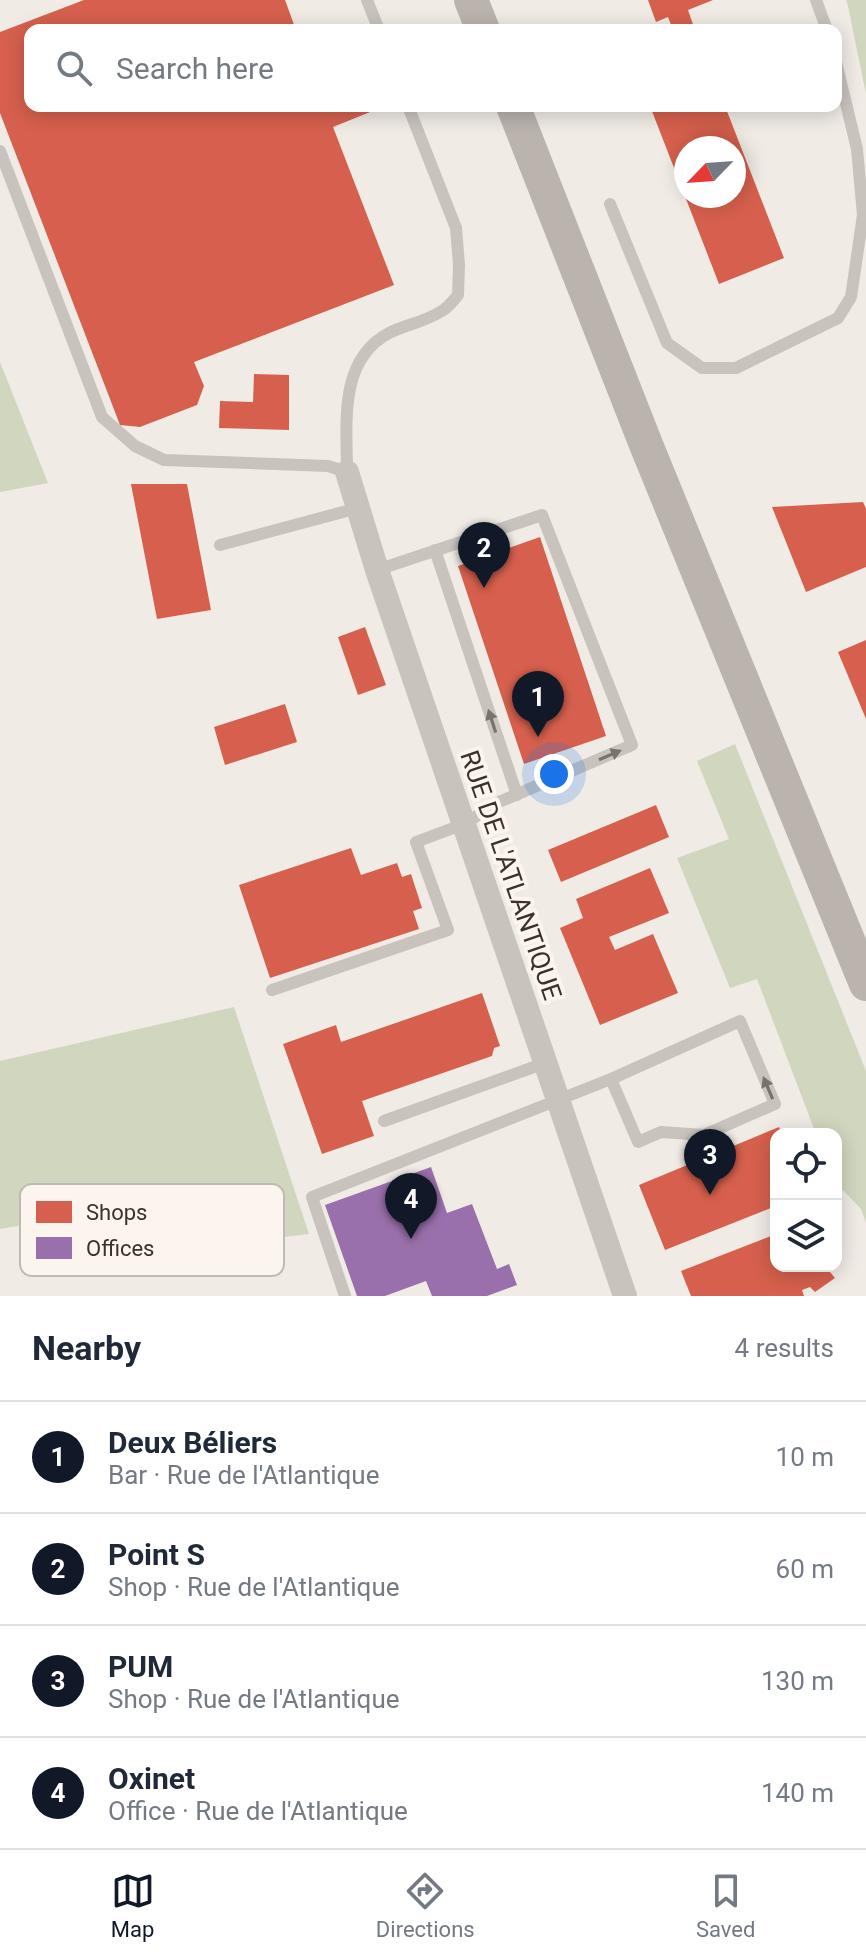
<!DOCTYPE html>
<meta charset="utf-8">
<style>
:root{--surface:#fff;--page:#f2f2f3;--text:#1f2937;--muted:#747a83;--line:#e0e1e3;--accent:#111827}
body{margin:0;font-family:Roboto,sans-serif;background:var(--page);color:var(--text)}
.controls{position:absolute;right:24px;bottom:24px;display:grid;overflow:hidden;border-radius:16px;box-shadow:0 4px 20px #0003}
.controls button{width:72px;height:72px;display:grid;place-items:center;padding:0;border:0;border-bottom:2px solid var(--line);background:var(--surface);color:var(--text);font:40px sans-serif}
.compass{position:absolute;left:674px;top:136px;width:72px;height:72px;border-radius:50%;background:var(--surface);box-shadow:0 4px 20px #0003;rotate:245deg}
.you{position:absolute;left:554px;top:774px;width:28px;height:28px;margin:-20px;border:6px solid #fff;border-radius:50%;background:#1a73e8;box-shadow:0 0 0 12px #1a73e833}
.badge{display:grid;place-items:center;width:52px;height:52px;border-radius:50%;background:var(--accent);color:#fff;font-size:26px;font-weight:700}
.pin{position:absolute;translate:-50% -66px;filter:drop-shadow(0 2px 4px #0008)}
.pin::after{content:'';position:absolute;top:42px;width:28px;height:24px;background:inherit;clip-path:polygon(0 0,100% 0,50% 100%)}
.list{margin:0;padding:0;list-style:none}
h2{display:flex;justify-content:space-between;align-items:center;height:104px;margin:0;padding:0 32px;font-size:34px}
h2 small{font-size:26px;font-weight:400;color:var(--muted)}
.list li{display:grid;grid-template-columns:52px 1fr auto;gap:24px;align-items:center;box-sizing:border-box;height:112px;padding:0 32px;border-top:2px solid var(--line)}
.list b{display:block;font-size:30px;white-space:nowrap}
.list p{margin:0;font-size:26px;white-space:nowrap;color:var(--muted)}
.list em{font-size:26px;font-style:normal;color:var(--muted)}
.icon{flex:none;width:44px;height:44px;fill:none;stroke:currentColor;stroke-width:2;stroke-linecap:round;stroke-linejoin:round}
.map{position:relative;flex:none;width:866px;height:1296px;overflow:hidden}
.search{position:absolute;background:var(--surface);box-shadow:0 4px 20px #0003;left:24px;right:24px;top:24px;height:88px;display:flex;align-items:center;gap:20px;box-sizing:border-box;padding:0 28px;border-radius:16px;color:var(--muted);font-size:30px}
.sheet{height:552px;background:var(--surface)}
nav{display:flex;justify-content:space-around;align-items:center;box-sizing:border-box;height:112px;border-top:2px solid var(--line);background:var(--surface);font-size:22px;color:var(--muted)}
nav a{display:grid;justify-items:center;gap:4px}
nav .on{color:var(--accent)}
.map>svg:first-child{display:block}
</style>
<div class="map">
<svg width="866" height="1296" viewBox="0 0 866 1296">
<rect width="100%" height="100%" fill="#f0ebe5"/>
<path fill="#d1d6bf" d="M846,0H866V94L848,6Z
M0,362L48,483L0,492Z
M735,744L866,1071V1223L861,1209L836,1183V1134H816L757,979L730,988L677,858L729,839L697,761Z
M234,1007L309,1234L202,1247L181,1198L0,1229V1061Z"/>
<path fill="#d6604d" fill-rule="evenodd" d="M84,0H285L296,30H30V106H385L333,127L394,285L194,362L204,386L197,405L140,427L120,425L0,113V32Z
M648,0H713L688,10L695,30H673L668,17L656,22Z
M650,106H725L784,258L719,284ZM686,148H734V196H686Z
M254,374L289,375V430L219,428L220,401L253,402Z
M131,484H187L211,610L157,619Z
M863,502L866,509V567L806,592L772,507Z
M540,537L606,736L524,764L458,566Z
M365,627L386,685L358,695L338,637Z
M866,640V719L838,652Z
M285,704L297,742L225,765L214,727Z
M656,805L669,837L561,882L548,850Z
M351,848L361,875L397,863L402,877L411,874L422,908L413,911L419,929L270,978L239,885Z
M650,868L669,913L609,937L615,950L653,934L678,993L600,1025L560,928L583,918L576,899Z
M482,993L500,1046L494,1048L492,1056L362,1101L374,1136L322,1154L283,1044L336,1025L341,1042Z
M779,1127L782,1134H776V1206L665,1250L639,1185Z
M776,1234V1266H825L835,1278L815,1292L810,1287L802,1290L804,1296H691L681,1271Z"/>
<path fill="#9970ab" d="M431,1167L447,1213L472,1204L497,1269L509,1264L517,1285L487,1296H432L426,1281L385,1296H357L325,1205Z"/>
<g fill="none" stroke-linecap="round" stroke-linejoin="round">
<path stroke="#c9c3be" stroke-width="12" d="M367,0L379,30
M816,0L827,30
M0,151L102,417L135,446L164,460L328,466L347,472C347,424 338,360 389,333C405,325 424,322 440,312C447,309 453,301 458,295L459,265L456,228L408,106
M610,204L667,343L702,368H736L838,318L851,297L863,215L857,149L836,62
M220,545L358,508
M435,550L517,795
M272,990L448,930L416,842L464,824L499,802L632,745L542,515L377,570
M384,1121L545,1063
M345,1296L312,1197L611,1079L638,1142L661,1132L704,1135L775,1104L740,1021L611,1079"/>
<path stroke="#c9c3be" stroke-width="24" d="M347,472L377,570L625,1296"/>
<path stroke="#bab3ae" stroke-width="34" d="M471,0L483,30
M513,106L647,447L866,984"/>
</g>
<defs><path id="oneway-solid" d="M-6-.8H1V-3.2L6.5 0L1 3.2V.8H-6Z" transform="scale(2)"/></defs>
<g fill="#7b726d">
<use href="#oneway-solid" transform="translate(492 721) rotate(-108)"/>
<use href="#oneway-solid" transform="translate(610 755) rotate(-23)"/>
<use href="#oneway-solid" transform="translate(768 1088) rotate(-113)"/>
</g>
<g text-anchor="middle" stroke-width="8" stroke-linejoin="round" paint-order="stroke">
<g font-size="26" fill="#3b302b" stroke="#fbf5ee">
<text transform="translate(511 875) rotate(71)" y="9">RUE DE L'ATLANTIQUE</text>
</g>
</g>
<rect x="20" y="1184" width="264" height="92" rx="12" fill="#fbf5ee" stroke="#c1bab4" stroke-width="2"/>
<rect x="36" y="1201" width="36" height="22" fill="#d6604d"/>
<rect x="36" y="1237" width="36" height="22" fill="#9970ab"/>
<g font-size="22" fill="#3b302b">
<text x="86" y="1220">Shops</text>
<text x="86" y="1256">Offices</text>
</g>
</svg>
<div class="controls">
<button><svg class="icon" aria-label="locate" viewBox="0 0 24 24"><circle cx="12" cy="12" r="6"/><path d="M12 2v4M12 18v4M2 12h4M18 12h4"/></svg></button>
<button><svg class="icon" aria-label="layers" viewBox="0 0 24 24"><path d="M12 4l9 5-9 5-9-5zM3 14l9 5 9-5"/></svg></button>
</div>
<svg class="compass" viewBox="-18 -18 36 36"><path d="M0-13l5 13h-10z" fill="#e53935"/><path d="M0 13l5-13h-10z" fill="#747a83"/></svg>
<div class="you"></div>
<div class="pin badge" style="left:538px;top:737px">1</div>
<div class="pin badge" style="left:484px;top:588px">2</div>
<div class="pin badge" style="left:710px;top:1195px">3</div>
<div class="pin badge" style="left:411px;top:1239px">4</div>
<div class="search"><svg class="icon" aria-label="search" viewBox="0 0 24 24"><circle cx="10" cy="10" r="6"/><path d="M15 15l6 6"/></svg>Search here</div>
</div>
<section class="sheet">
<h2>Nearby<small>4 results</small></h2>
<ul class="list">
<li><span class="badge">1</span><div><b>Deux Béliers</b><p>Bar · Rue de l'Atlantique</p></div><em>10 m</em></li>
<li><span class="badge">2</span><div><b>Point S</b><p>Shop · Rue de l'Atlantique</p></div><em>60 m</em></li>
<li><span class="badge">3</span><div><b>PUM</b><p>Shop · Rue de l'Atlantique</p></div><em>130 m</em></li>
<li><span class="badge">4</span><div><b>Oxinet</b><p>Office · Rue de l'Atlantique</p></div><em>140 m</em></li>
</ul>
</section>
<nav>
<a class="on"><svg class="icon" aria-label="map" viewBox="0 0 24 24"><path d="M3 6l6-2 6 2 6-2v14l-6 2-6-2-6 2zM9 4v14M15 6v14"/></svg>Map</a>
<a><svg class="icon" aria-label="directions" viewBox="0 0 24 24"><path d="M12 3l9 9-9 9-9-9zM9 14v-3h6M13 9l2 2-2 2"/></svg>Directions</a>
<a><svg class="icon" aria-label="saved" viewBox="0 0 24 24"><path d="M7 4h10v16l-5-4-5 4z"/></svg>Saved</a>
</nav>
